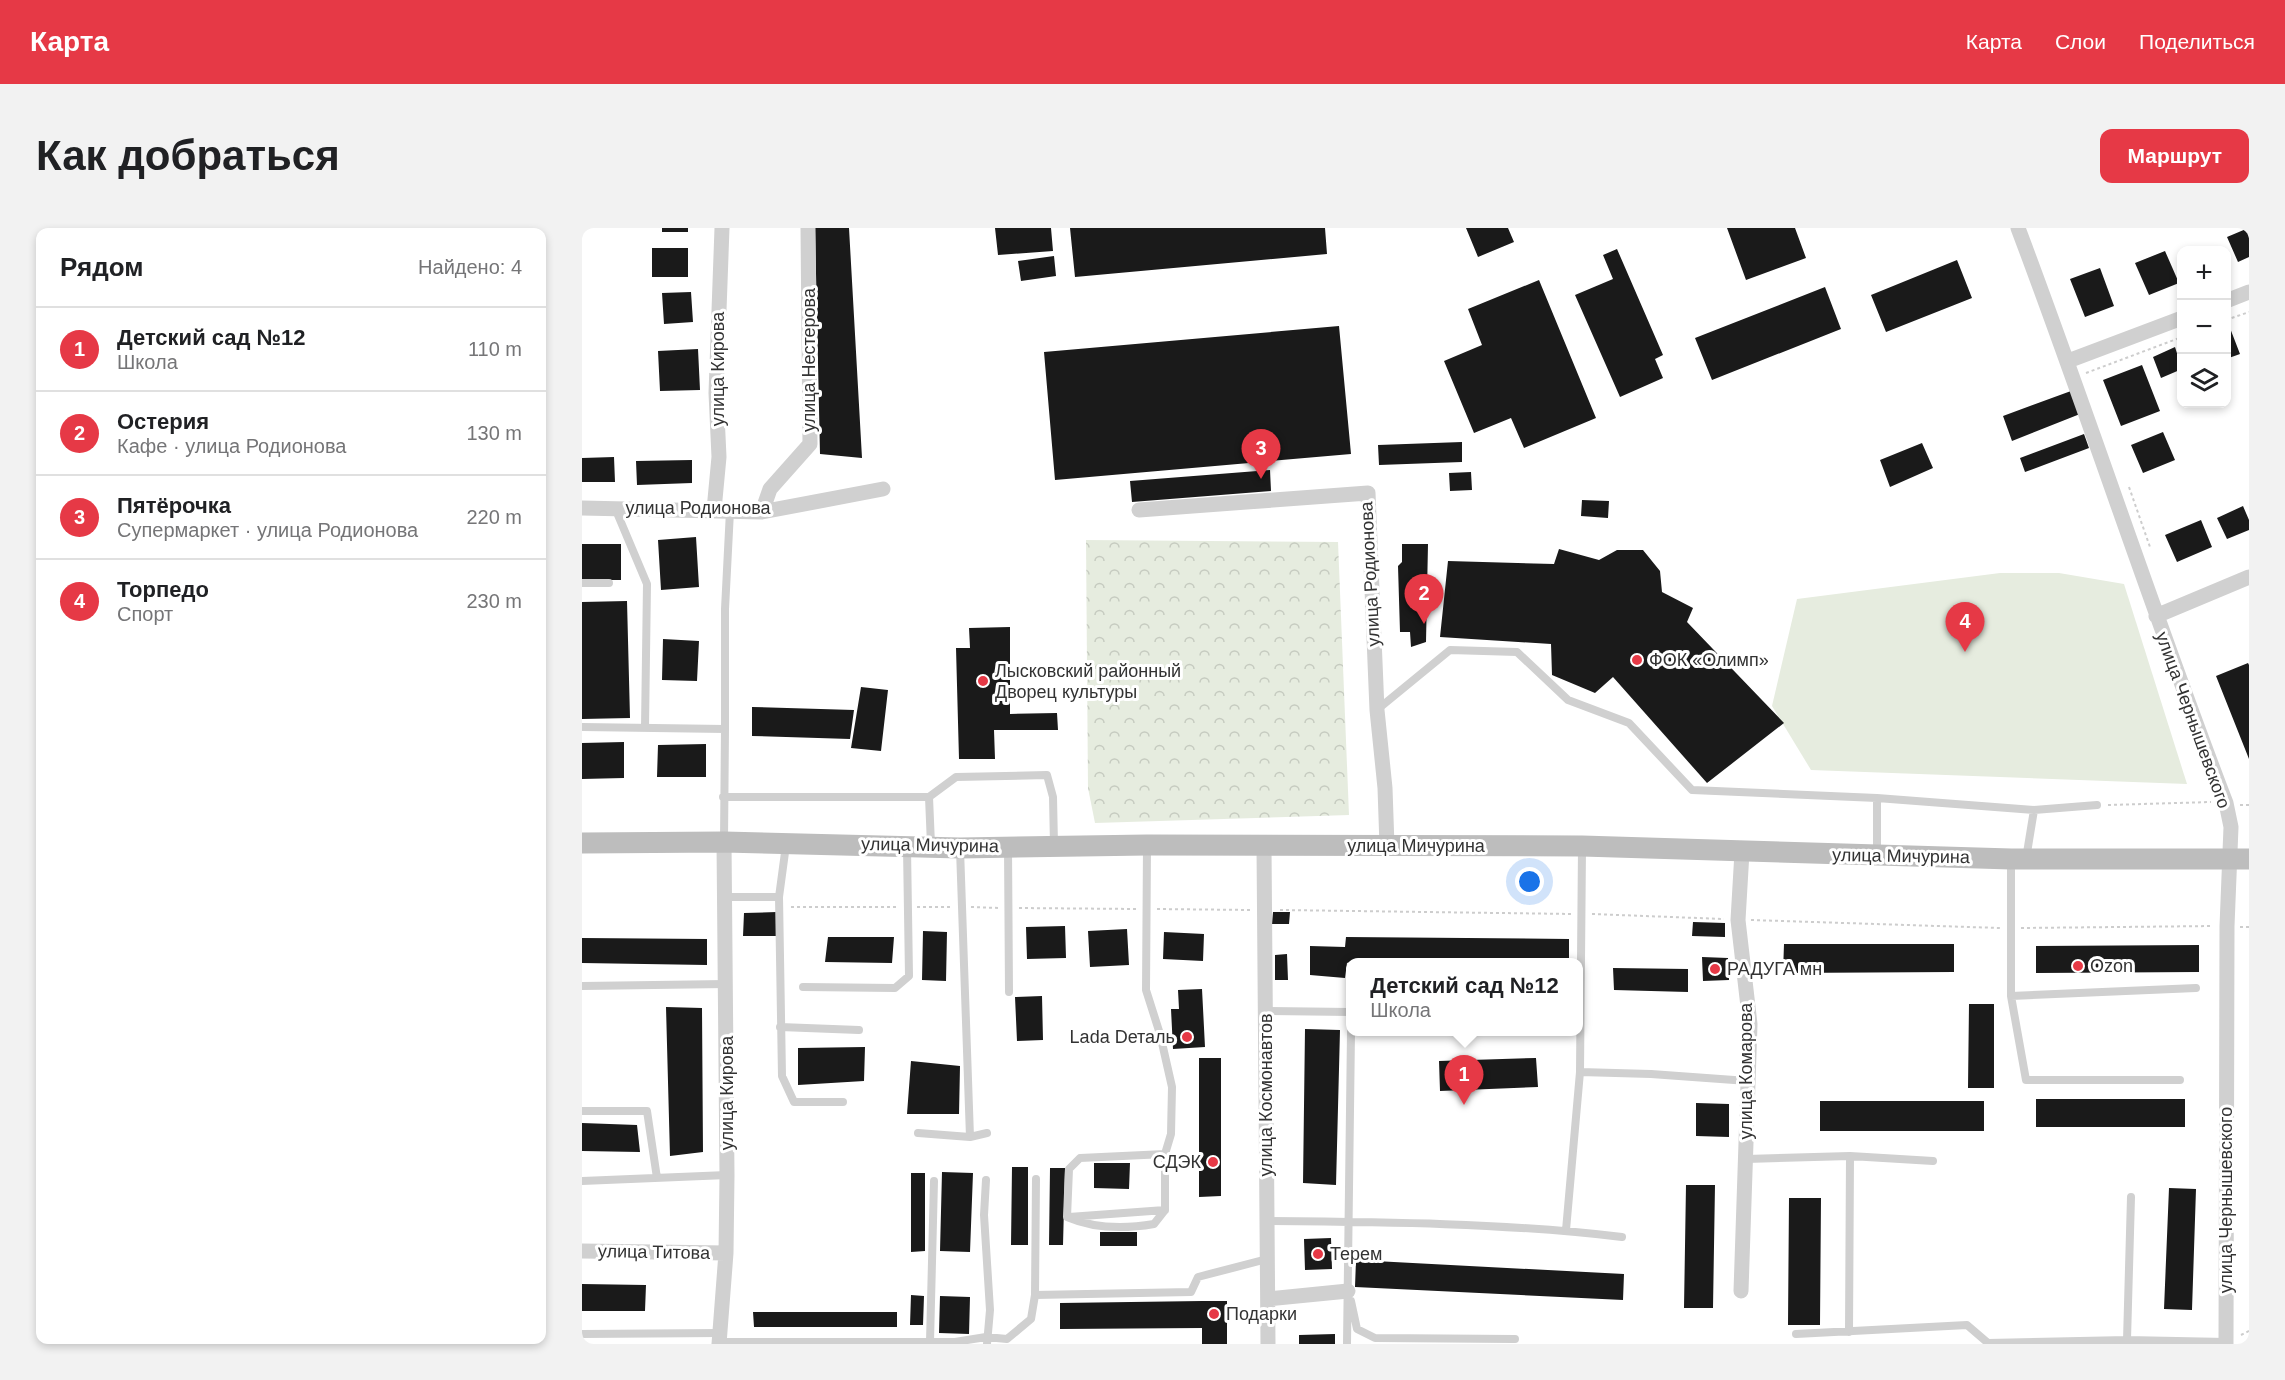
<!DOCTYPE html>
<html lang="ru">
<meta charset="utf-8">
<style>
:root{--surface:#fff;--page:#f2f2f2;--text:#202124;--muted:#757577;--line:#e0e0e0;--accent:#e63946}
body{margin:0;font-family:Helvetica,sans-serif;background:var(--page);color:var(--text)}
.controls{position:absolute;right:18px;top:18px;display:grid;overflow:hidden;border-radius:12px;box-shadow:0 3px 9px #0003}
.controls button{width:54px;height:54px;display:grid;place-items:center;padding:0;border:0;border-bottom:2px solid var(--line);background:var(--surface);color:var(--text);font:30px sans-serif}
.you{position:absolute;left:948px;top:654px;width:21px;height:21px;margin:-15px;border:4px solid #fff;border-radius:50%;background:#1a73e8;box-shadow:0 0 0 9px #1a73e833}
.badge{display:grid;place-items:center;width:39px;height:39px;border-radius:50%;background:var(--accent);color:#fff;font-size:20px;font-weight:700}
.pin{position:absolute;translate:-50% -50px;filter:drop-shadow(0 2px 3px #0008)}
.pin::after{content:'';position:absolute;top:32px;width:21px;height:18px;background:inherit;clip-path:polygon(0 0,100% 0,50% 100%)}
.popup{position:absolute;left:764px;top:730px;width:237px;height:78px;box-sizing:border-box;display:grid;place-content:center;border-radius:12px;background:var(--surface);filter:drop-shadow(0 2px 4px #0005);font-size:20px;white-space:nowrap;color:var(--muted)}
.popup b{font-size:22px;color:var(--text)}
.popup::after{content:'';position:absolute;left:50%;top:100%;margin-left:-12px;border:12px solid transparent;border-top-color:var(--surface)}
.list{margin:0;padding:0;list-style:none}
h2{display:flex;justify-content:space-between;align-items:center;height:78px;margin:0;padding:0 24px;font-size:26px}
h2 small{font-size:20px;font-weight:400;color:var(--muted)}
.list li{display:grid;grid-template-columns:39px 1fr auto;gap:18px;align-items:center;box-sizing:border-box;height:84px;padding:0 24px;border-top:2px solid var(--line)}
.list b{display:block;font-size:22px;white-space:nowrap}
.list p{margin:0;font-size:20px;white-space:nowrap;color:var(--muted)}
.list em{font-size:20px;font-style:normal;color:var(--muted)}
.icon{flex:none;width:33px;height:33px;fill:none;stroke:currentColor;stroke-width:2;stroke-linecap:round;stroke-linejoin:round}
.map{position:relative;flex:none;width:1667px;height:1116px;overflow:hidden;border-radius:12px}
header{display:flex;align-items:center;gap:36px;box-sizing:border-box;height:84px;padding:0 30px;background:var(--accent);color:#fff}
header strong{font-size:28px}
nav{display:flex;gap:33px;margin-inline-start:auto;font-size:21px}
.intro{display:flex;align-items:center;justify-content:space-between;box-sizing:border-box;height:144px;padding:0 36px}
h1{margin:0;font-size:42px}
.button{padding:15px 27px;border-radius:12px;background:var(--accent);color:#fff;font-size:21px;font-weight:700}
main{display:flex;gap:36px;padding:0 36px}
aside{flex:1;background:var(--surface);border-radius:12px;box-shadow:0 3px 9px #0003}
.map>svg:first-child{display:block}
</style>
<header>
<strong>Карта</strong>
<nav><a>Карта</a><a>Слои</a><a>Поделиться</a></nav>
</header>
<div class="intro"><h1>Как добраться</h1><a class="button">Маршрут</a></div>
<main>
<aside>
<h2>Рядом<small>Найдено: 4</small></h2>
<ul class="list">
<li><span class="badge">1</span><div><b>Детский сад №12</b><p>Школа</p></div><em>110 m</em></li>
<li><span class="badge">2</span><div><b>Остерия</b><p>Кафе · улица Родионова</p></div><em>130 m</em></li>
<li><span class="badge">3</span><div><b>Пятёрочка</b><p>Супермаркет · улица Родионова</p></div><em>220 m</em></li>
<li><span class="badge">4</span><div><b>Торпедо</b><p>Спорт</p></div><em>230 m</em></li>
</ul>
</aside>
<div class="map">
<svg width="1667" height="1116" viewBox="0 0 1667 1116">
<defs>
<pattern id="park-crowns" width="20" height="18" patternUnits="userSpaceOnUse" patternTransform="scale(1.5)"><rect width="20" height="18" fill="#e6ecdf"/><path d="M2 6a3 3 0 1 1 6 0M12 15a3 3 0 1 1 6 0" fill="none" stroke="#c6cbc0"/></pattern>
</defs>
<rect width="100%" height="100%" fill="#fff"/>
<path fill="url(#park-crowns)" d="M504,312L756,314L767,587L513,595L506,560Z"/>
<path fill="#e6ecdf" d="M1418,345H1477L1542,356L1605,556L1229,542L1190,478L1215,371Z"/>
<path fill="#1a1a1a" d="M80,0H106V4H80Z
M233,0H267L280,230L238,226Z
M413,0H469L471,23L416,27Z
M488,0H743L745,26L493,49Z
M884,0H926L932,14L896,29Z
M1145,0H1213L1224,30L1164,52Z
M1664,1L1667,8V29L1656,34L1645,9Z
M70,20H106V49H70Z
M1035,21L1081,127L1073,131L1081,150L1038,169L993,67L1031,51L1021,27Z
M1583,23L1597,55L1567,67L1553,35Z
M472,28L474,48L439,53L436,33Z
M1375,32L1390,70L1304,104L1289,67Z
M1518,40L1532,78L1503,89L1488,51Z
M957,52L1014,190L942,220L929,190L892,205L862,133L900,117L886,81Z
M1243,59L1259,101L1130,152L1113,110Z
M109,64L111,94L82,96L80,65Z
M757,98L769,226L473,252L462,124Z
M1648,100L1658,126L1644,131V102Z
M1593,119L1600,141L1579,150L1571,129Z
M116,121L118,162L78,163L76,123Z
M1560,137L1578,183L1539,198L1521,152Z
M1489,163L1498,186L1430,213L1421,188Z
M1581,204L1593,232L1561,245L1549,217Z
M1502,206L1507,220L1443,244L1438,230Z
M880,214V234L797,237L796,217Z
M1340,215L1351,240L1308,259L1298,232Z
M32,229L33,254H0V230Z
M110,232V255L55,257L54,233Z
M688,242L689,263L550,274L548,253Z
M889,244L890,262L868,263L867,245Z
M1000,272L1027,273L1026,290L999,288Z
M1661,278L1667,292V302L1645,311L1635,290Z
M1619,292L1630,319L1595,334L1583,307Z
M114,309L117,359L79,362L76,312Z
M0,316H39V352H0Z
M820,316H846L844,414L829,419L828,404H818L816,338L820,334Z
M977,321L1017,332L1035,322H1061L1078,343L1080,364L1111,380L1105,394L1202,495L1125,555L1031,449L1013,465L970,447L969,416L858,409L866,333L972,336Z
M45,373L48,490L0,491V374Z
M428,399V486L475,485L476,502H412L413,531H377L374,420H388L387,400Z
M81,411L117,413L115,453L80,452Z
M1666,435L1667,437V531L1634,448Z
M279,459L306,462L299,523L269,520Z
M170,479L272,482L268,511L170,508Z
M42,514V550L0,551V515Z
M124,516V549H75L76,517Z
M195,684L196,708H161L162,685Z
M691,684H708L707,696H690Z
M1111,694L1143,695V709L1110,708Z
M483,698L484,730L445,731L444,699Z
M545,701L547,737L508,739L506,703Z
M341,703L365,704L364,753L340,752Z
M582,704L622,706L621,733L581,731Z
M246,709H312L310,735L243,734Z
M764,709L987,711V734H768L765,735L763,750L728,747V718L763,719Z
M0,710L125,711V737L0,735Z
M1202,716H1372V744L1201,745Z
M1617,717V744L1454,745V718Z
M705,726L706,752H693V727Z
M1120,729L1146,730L1147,752L1121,753Z
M1031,740L1106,741V764L1032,762Z
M620,761L623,819L591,821L589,781H597L596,762Z
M460,768L461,812L435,813L433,769Z
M1387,776H1412V860H1386Z
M84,779L120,780L121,924L88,928Z
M723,801L758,802L754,957L721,955Z
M283,819L282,853L216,857V820Z
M617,830H639V968L617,969Z
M954,830L956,859L858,863L857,833Z
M329,833L378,838L377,886H325Z
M1454,871H1603V899H1454Z
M1238,873H1402V903H1238Z
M1114,875L1147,876V909L1114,908Z
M0,895L55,897L58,924L0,923Z
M512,935H548L547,961L512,960Z
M430,939H446V1017H429Z
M468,940H483L481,1017H467Z
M360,944L391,945L388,1024L358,1023Z
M329,945H343V1023L329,1024Z
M1104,957H1133L1131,1080H1102Z
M1587,960L1614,961L1610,1082L1582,1081Z
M1207,970H1239L1238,1097H1206Z
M518,1004H555V1018H518Z
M749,1010L750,1041L723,1042L722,1011Z
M774,1032L1042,1046L1041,1072L773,1059Z
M0,1056L64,1057L63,1083H0Z
M329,1067L342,1068L341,1097H328Z
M358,1068L388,1069L387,1106L357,1105Z
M620,1073H645V1116H620V1100L478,1101V1075Z
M171,1084H315V1099H172Z
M753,1106V1116H717V1107Z"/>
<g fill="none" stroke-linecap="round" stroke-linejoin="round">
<path stroke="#cdcdcd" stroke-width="2" stroke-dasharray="3 3" stroke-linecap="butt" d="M1644,92L1667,84
M1504,145L1600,109
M1547,259L1568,319
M1526,577L1629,574
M1658,577H1667
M209,679H315
M335,679H369
M389,679L417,680
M437,680L555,681
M575,681L669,682
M698,682L990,686
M1010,686L1142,691
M1169,692L1418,700
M1658,699H1667
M1439,700L1631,698
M1659,1107L1667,1103"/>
<path stroke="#d0d0d0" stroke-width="8" d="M33,280L65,356L63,499
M0,355H27
M796,481L868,422L935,424L986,472L1047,495L1110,562L1295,570L1452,582L1515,577
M0,499L143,501L142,613
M143,501V381L148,283
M141,569H347
M204,617L197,669L200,848L212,874H261
M349,617L347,569L374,549L465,547L471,569L472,617
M565,618L564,762L578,806L590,859L589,906L583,926L498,930L487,941L485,989C513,1001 543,1001 572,996L583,982V926
M426,620L427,764
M378,621L388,909
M1295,625V570
M1444,631L1452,582
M1429,632V768L1444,852H1598
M144,669H197
M0,758L144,756
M221,759L313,760L327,748L325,620
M1429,768L1614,760
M683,783L768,784
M198,799L277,802
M998,844L1069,846L1166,853
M0,883H65L75,950
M336,905L388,909L405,905
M1164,931L1268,928L1351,933
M404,952L402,987L408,1082L405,1116
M0,953L145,947
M487,989L583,982
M685,993C803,994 923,995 1040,1009
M984,1002L998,844L1000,620
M453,1067L609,1064L616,1049L685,1031
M769,1073L775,1101L793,1110L933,1111
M1267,1104L1268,928
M0,1106L138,1105
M1214,1106L1385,1097L1406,1115L1545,1112L1644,1114
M1545,1112L1549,969
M137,1114H373L404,1109L425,1111L449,1091L453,1067L454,951
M348,1114L352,953
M765,1116L769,804"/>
<path stroke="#d0d0d0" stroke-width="15" d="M1436,0C1508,191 1571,385 1644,575L1649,599L1645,698L1644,1116
M1644,73L1667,64
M1486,133L1600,90
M0,280L180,284L301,261
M132,282L137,229L134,165L140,0
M557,282L786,265L795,482L803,560L805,618
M180,284L188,261L228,216L226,0
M1574,388L1667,349
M682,619L686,1116
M0,1023L144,1025
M1159,1063L1168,796L1156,692L1160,624
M686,1071L766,1063
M137,1116L144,1025L145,947L142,614"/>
<path stroke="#bdbdbd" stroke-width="21" d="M0,615L142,614L378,620L565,617L1000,618L1429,631H1667"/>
</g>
<g fill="#e63946" stroke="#fff" stroke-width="2">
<circle cx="1055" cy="432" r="6"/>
<circle cx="401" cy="453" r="6"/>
<circle cx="1496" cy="738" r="6"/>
<circle cx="1133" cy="741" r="6"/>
<circle cx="605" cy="809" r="6"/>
<circle cx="631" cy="934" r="6"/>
<circle cx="736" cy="1026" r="6"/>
<circle cx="632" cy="1086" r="6"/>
</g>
<g text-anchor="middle" stroke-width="6" stroke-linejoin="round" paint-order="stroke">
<g font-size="18" fill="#333" stroke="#fff">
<text transform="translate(227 132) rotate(-90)" y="6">улица Нестерова</text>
<text transform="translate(136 141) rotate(-90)" y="6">улица Кирова</text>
<text x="116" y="286">улица Родионова</text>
<text transform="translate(788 346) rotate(-93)" y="6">улица Родионова</text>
<text transform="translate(1611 492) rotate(70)" y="6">улица Чернышевского</text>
<text transform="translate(348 617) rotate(1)" y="6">улица Мичурина</text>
<text x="834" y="624">улица Мичурина</text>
<text transform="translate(1319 628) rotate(1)" y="6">улица Мичурина</text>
<text transform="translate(1164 843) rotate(-90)" y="6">улица Комарова</text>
<text transform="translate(145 865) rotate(-90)" y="6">улица Кирова</text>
<text transform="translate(684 867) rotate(-90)" y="6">улица Космонавтов</text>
<text transform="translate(1644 972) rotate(-90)" y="6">улица Чернышевского</text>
<text transform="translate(72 1024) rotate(1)" y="6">улица Титова</text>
</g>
<g font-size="18" fill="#333" stroke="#fff" text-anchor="start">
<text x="1067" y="438">ФОК «Олимп»</text>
<text x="413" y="449">Лысковский районный<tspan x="413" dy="21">Дворец культуры</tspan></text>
<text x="1508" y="744">Ozon</text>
<text x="1145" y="747">РАДУГА мн</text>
<text x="593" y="815" text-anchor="end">Lada Dеталь</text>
<text x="619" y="940" text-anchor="end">СДЭК</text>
<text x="748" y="1032">Терем</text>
<text x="644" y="1092">Подарки</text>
</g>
</g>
</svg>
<div class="controls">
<button>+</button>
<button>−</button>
<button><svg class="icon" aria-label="layers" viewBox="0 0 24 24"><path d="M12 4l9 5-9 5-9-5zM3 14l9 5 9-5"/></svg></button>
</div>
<div class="you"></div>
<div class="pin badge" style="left:882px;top:877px">1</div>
<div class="popup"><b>Детский сад №12</b>Школа</div>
<div class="pin badge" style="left:842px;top:396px">2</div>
<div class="pin badge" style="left:679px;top:251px">3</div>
<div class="pin badge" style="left:1383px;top:424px">4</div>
</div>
</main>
